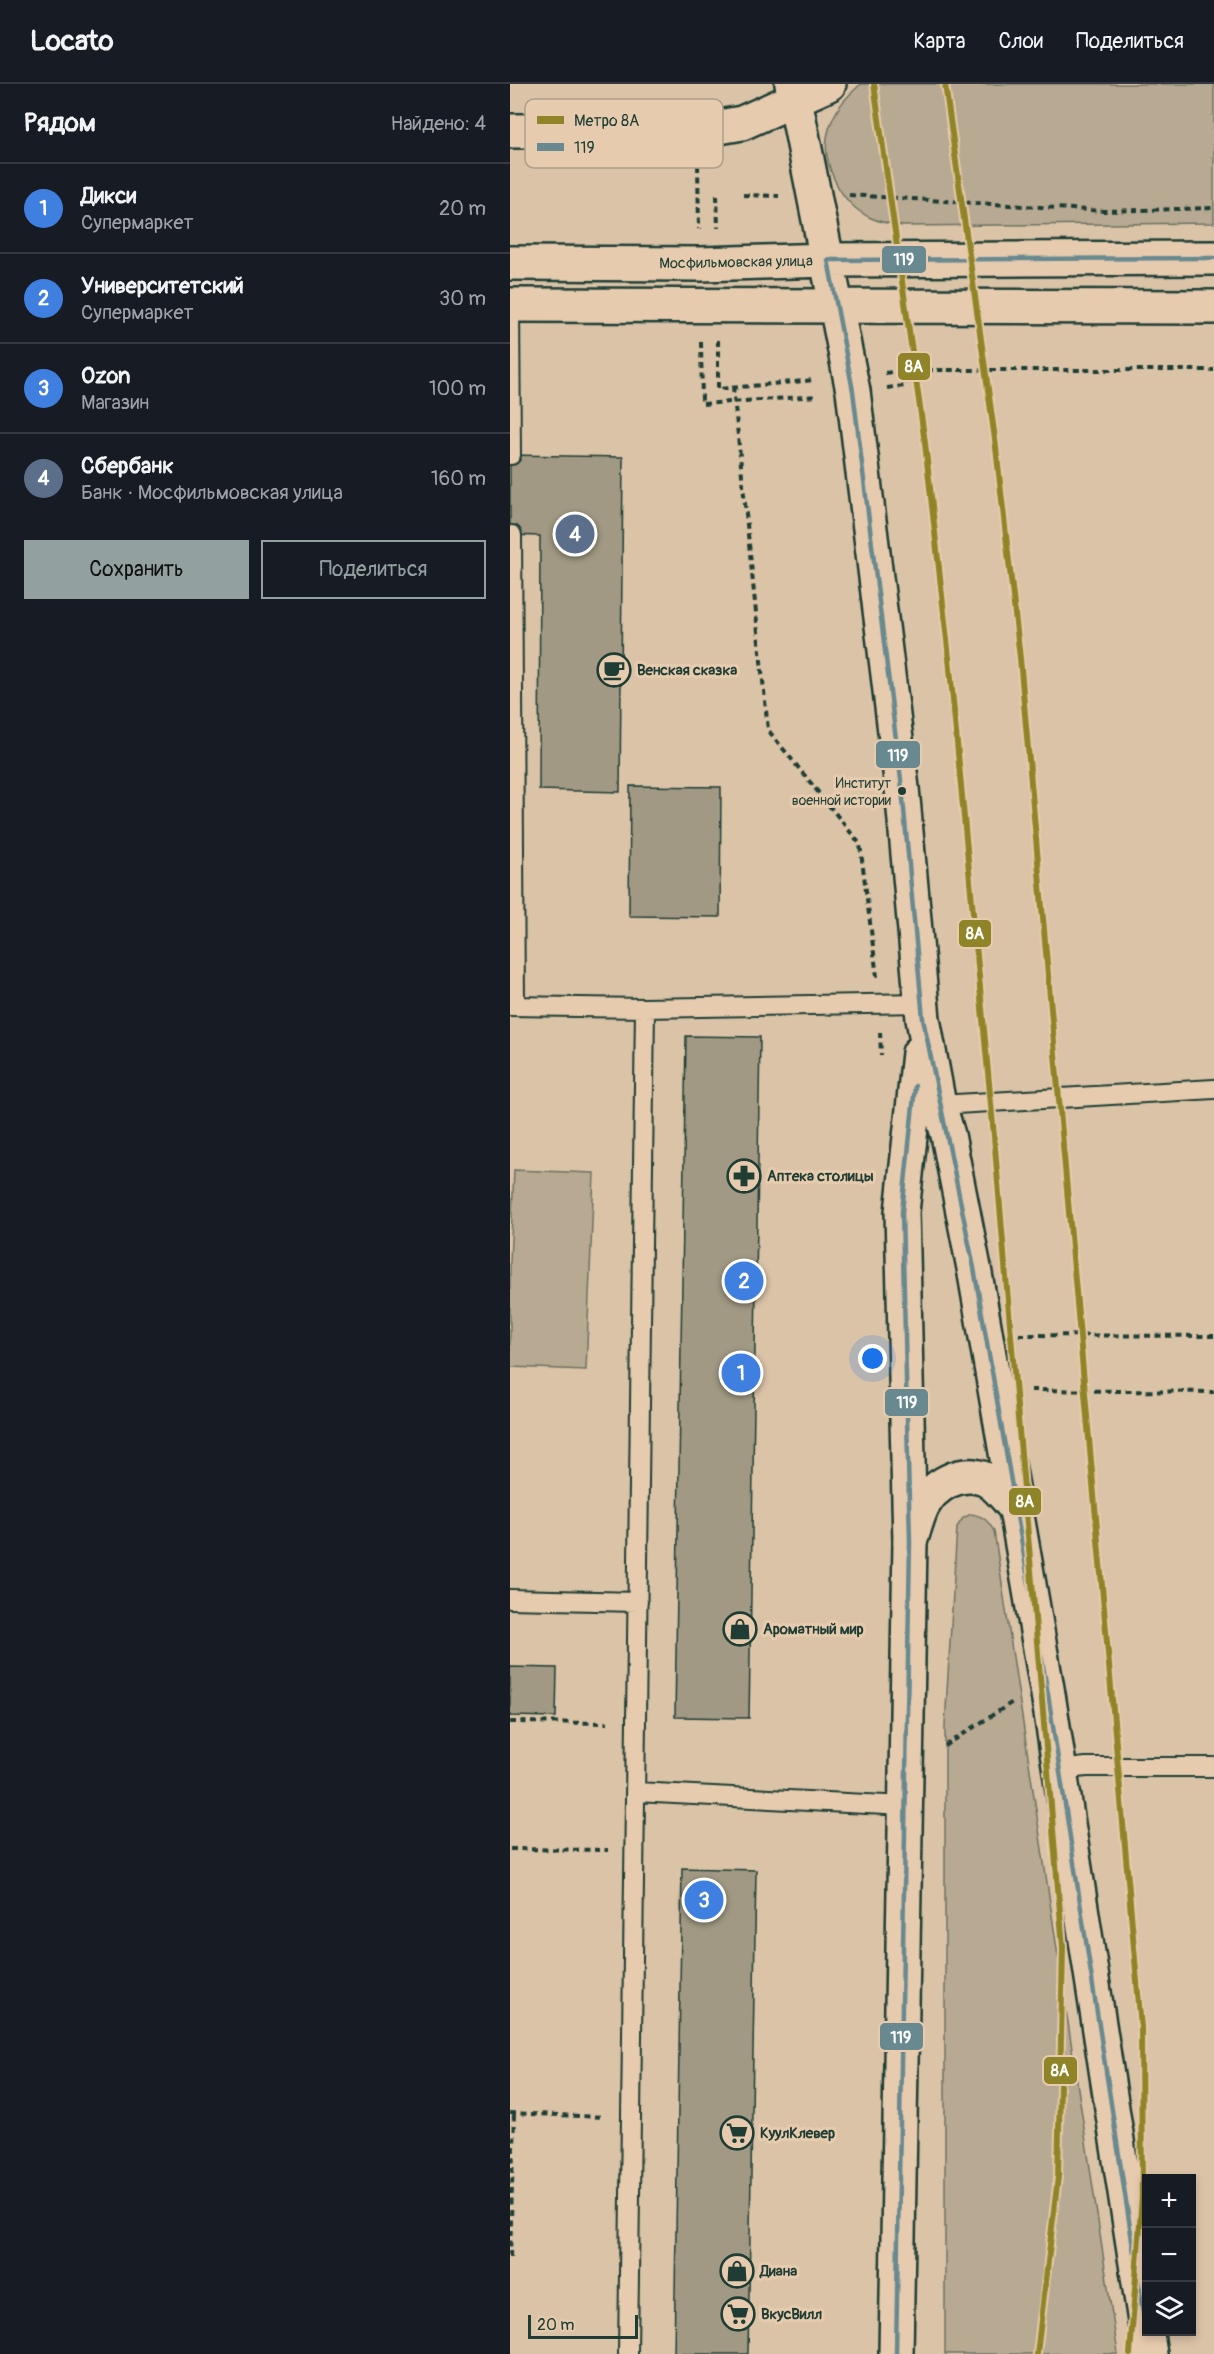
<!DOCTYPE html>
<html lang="ru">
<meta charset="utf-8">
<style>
:root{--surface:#171b24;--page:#242831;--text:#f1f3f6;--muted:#9ea1a6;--line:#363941;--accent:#92a19f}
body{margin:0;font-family:Pangolin,sans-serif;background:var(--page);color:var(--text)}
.controls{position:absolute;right:18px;bottom:18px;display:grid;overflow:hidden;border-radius:0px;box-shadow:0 3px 9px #0003}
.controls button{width:54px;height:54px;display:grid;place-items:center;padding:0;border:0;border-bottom:2px solid var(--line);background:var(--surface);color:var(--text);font:30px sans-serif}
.scale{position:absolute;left:18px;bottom:15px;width:110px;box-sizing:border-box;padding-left:6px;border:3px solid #1f3d34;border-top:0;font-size:16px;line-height:21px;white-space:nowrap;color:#1f3d34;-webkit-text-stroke:4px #e7cbae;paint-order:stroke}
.you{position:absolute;left:363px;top:1275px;width:21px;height:21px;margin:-15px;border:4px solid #fff;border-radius:50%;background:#1a73e8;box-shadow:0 0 0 9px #1a73e833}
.badge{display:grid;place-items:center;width:39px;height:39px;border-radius:50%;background:var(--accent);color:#fff;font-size:20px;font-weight:700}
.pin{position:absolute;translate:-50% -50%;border:3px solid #fff;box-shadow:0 2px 6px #0006}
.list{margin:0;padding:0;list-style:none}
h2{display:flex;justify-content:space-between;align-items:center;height:78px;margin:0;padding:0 24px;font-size:26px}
h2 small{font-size:20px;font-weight:400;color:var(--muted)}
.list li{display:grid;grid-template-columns:39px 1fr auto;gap:18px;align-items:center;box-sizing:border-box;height:90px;padding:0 24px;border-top:2px solid var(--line)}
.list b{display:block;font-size:22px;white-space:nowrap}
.list p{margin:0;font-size:20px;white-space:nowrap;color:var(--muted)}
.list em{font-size:20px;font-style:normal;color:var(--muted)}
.actions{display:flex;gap:12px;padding:18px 24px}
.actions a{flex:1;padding:14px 0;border:2px solid var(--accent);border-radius:0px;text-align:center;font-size:21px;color:var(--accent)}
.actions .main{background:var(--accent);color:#111}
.icon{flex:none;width:33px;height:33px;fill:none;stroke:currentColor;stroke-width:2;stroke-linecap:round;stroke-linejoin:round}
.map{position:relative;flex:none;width:704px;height:2270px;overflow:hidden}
header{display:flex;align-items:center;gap:36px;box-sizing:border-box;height:84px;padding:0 30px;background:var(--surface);border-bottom:2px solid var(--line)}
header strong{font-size:28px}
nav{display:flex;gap:33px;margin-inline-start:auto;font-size:21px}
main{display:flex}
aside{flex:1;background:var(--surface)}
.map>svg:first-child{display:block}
</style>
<header>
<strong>Locato</strong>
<nav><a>Карта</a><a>Слои</a><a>Поделиться</a></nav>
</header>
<main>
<aside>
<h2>Рядом<small>Найдено: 4</small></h2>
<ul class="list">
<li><span class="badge" style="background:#3f7fe0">1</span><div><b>Дикси</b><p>Супермаркет</p></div><em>20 m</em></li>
<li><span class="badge" style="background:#3f7fe0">2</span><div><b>Университетский</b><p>Супермаркет</p></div><em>30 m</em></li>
<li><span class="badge" style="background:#3f7fe0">3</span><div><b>Ozon</b><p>Магазин</p></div><em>100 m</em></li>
<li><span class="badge" style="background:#5c6f8a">4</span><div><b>Сбербанк</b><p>Банк · Мосфильмовская улица</p></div><em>160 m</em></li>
</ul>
<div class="actions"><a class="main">Сохранить</a><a>Поделиться</a></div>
</aside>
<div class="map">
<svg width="704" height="2270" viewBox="0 0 704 2270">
<rect width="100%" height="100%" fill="#dbc3a7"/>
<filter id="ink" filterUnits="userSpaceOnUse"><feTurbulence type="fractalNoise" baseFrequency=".0167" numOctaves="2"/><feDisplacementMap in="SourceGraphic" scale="12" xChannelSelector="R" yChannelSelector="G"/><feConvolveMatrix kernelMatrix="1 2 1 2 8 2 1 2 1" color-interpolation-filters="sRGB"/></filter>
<g filter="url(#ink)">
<path fill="#b8a992" stroke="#6c7363" stroke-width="1.5" d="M351,0H704V139L393,142C383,140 371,139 361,134C330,120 309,77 319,45C325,25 336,13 351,0Z
M4,1086L84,1089L76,1286L0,1283V1178Z
M461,1430C474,1432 478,1437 484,1447L608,2270H435V1641L447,1443L453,1434Z"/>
<path fill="#a19983" stroke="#1f3d34" stroke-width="1.5" d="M0,371L113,373L110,708L29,706L30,452L0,451Z
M120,702L211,703L210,833L119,832Z
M176,952L250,953L239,1634L165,1633Z
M0,1583L47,1584L46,1633L0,1632Z
M172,1784L246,1786L238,2270H164Z"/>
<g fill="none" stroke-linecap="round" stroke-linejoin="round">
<g stroke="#1f3d34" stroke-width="22">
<path id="lane" d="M0,221L1,371
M2,451L5,922
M0,922L135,924L411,919
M429,1021L704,1005
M0,1515L128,1518
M550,1686L576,1683H704
M126,1708L395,1722
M118,2270L135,924"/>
</g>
<g stroke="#1f3d34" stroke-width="38">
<path id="street" d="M400,1458C404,1446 407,1434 412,1423C423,1401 451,1385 475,1395C487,1401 496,1413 505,1424"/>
</g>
<g stroke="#1f3d34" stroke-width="38">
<path id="secondary" d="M282,0L343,307L392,704L413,935L429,1021L438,1051L464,1184L538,1610L640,2270
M0,47L192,46L232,39L319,0
M0,179L191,180L318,176L704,174
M0,221L704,223
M386,2270L400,1458L392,1128L409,969"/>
</g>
<path stroke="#1f3d34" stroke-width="4" stroke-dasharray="6 4.5" stroke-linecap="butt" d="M188,81L189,145
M207,111L208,144
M233,111L269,112
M339,111L594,127L704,124
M208,256V305L305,296
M191,258L192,320L307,312
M375,289L400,286H704
M223,303L258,646L350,760L367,893
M377,304L395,302L400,286
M370,948L371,971
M509,1251L704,1252
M521,1306L704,1308
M0,1638L98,1639
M435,1662L504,1617
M0,1765L98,1766
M0,2029L94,2033
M0,2173L4,2029"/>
<use href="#lane" stroke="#e7cbae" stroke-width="18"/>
<use href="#street" stroke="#e7cbae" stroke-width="33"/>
<use href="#secondary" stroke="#e7cbae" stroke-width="33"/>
<g stroke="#e7cbae" stroke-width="9">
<path id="bus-1" d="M636,2247L538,1610L464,1184L413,935L392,704L343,307L318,176L704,174
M386,2270L400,1458L392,1128L405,1002"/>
</g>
<use href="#bus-1" stroke="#68898f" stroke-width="4.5"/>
<g stroke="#e7cbae" stroke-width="10">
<path id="metro-1" d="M364,0L415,359L439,574L484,1052L553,1863L548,2093L527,2270
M435,0L485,355L510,574L631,1943L632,2114L620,2270"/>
</g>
<use href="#metro-1" stroke="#8f8528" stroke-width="6"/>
</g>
</g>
<defs>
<g id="cafe-ring" transform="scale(1.725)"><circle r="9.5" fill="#e7cbae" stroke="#1f3d34" stroke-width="1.5"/><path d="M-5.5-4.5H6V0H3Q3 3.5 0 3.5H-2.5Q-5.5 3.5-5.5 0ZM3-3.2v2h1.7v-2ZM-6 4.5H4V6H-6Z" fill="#1f3d34"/></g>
<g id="pharmacy-ring" transform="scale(1.725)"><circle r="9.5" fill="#e7cbae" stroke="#1f3d34" stroke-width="1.5"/><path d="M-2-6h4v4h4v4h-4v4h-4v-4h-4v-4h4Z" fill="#1f3d34"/></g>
<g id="shop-ring" transform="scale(1.725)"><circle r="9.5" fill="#e7cbae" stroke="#1f3d34" stroke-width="1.5"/><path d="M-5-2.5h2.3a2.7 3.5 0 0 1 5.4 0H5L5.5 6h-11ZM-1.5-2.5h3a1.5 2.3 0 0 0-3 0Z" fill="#1f3d34"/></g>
<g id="supermarket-ring" transform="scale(1.725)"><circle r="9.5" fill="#e7cbae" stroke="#1f3d34" stroke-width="1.5"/><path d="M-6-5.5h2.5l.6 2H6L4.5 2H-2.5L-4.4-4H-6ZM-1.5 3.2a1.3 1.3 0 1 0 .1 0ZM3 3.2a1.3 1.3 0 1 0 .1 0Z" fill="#1f3d34"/></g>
</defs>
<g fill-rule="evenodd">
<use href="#cafe-ring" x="104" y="586"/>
<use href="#pharmacy-ring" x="234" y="1092"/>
<use href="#shop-ring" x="230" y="1545"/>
<use href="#supermarket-ring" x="227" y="2049"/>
<use href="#shop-ring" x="227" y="2187"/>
<use href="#supermarket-ring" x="228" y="2230"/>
</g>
<circle fill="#1f3d34" stroke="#e7cbae" stroke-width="2" cx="392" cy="707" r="5"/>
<g text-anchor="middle" stroke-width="6" stroke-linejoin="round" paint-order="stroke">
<g font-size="14" fill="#1f3d34" stroke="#e7cbae" text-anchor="end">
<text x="381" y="704">Институт<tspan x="381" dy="17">военной истории</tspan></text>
</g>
<g font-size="15" fill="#1f3d34" stroke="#e7cbae">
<text transform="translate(226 178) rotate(-1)" y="5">Мосфильмовская улица</text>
</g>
<g font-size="15" font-weight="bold" fill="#1f3d34" stroke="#e7cbae" text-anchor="start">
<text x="127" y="591">Венская сказка</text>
<text x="257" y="1097">Аптека столицы</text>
<text x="253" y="1550">Ароматный мир</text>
<text x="250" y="2054">КуулКлевер</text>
<text x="250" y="2192">Диана</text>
<text x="251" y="2235">ВкусВилл</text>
</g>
</g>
<rect x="15" y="15" width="198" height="69" rx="9" fill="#e7cbae" stroke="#aba089" stroke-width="1.5"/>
<rect x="27" y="32" width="27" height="8" fill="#8f8528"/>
<rect x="27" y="59" width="27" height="8" fill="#68898f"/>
<g font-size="16" fill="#1f3d34">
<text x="64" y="42">Метро 8А</text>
<text x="64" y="69">119</text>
</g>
<g stroke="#e7cbae" stroke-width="2">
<rect x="371" y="161" width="46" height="29" rx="6" fill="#68898f"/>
<rect x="387" y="268" width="34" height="29" rx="6" fill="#8f8528"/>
<rect x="365" y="656" width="46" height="29" rx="6" fill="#68898f"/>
<rect x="448" y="835" width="34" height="29" rx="6" fill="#8f8528"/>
<rect x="374" y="1304" width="45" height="29" rx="6" fill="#68898f"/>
<rect x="498" y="1403" width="34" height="29" rx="6" fill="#8f8528"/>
<rect x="369" y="1938" width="45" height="29" rx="6" fill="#68898f"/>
<rect x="533" y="1972" width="35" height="29" rx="6" fill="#8f8528"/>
</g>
<g font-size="16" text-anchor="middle" font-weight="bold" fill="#fff">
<text x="394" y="181">119</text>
<text x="404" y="288">8А</text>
<text x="388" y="677">119</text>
<text x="465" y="855">8А</text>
<text x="397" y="1324">119</text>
<text x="515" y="1423">8А</text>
<text x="391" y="1959">119</text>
<text x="550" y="1992">8А</text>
</g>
</svg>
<div class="controls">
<button>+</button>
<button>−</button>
<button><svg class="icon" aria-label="layers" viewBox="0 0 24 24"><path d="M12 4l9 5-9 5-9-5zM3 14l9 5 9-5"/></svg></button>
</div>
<div class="scale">20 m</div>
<div class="you"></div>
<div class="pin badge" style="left:231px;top:1289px;background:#3f7fe0">1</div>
<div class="pin badge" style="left:234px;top:1197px;background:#3f7fe0">2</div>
<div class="pin badge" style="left:194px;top:1816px;background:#3f7fe0">3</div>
<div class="pin badge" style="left:65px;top:450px;background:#5c6f8a">4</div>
</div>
</main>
